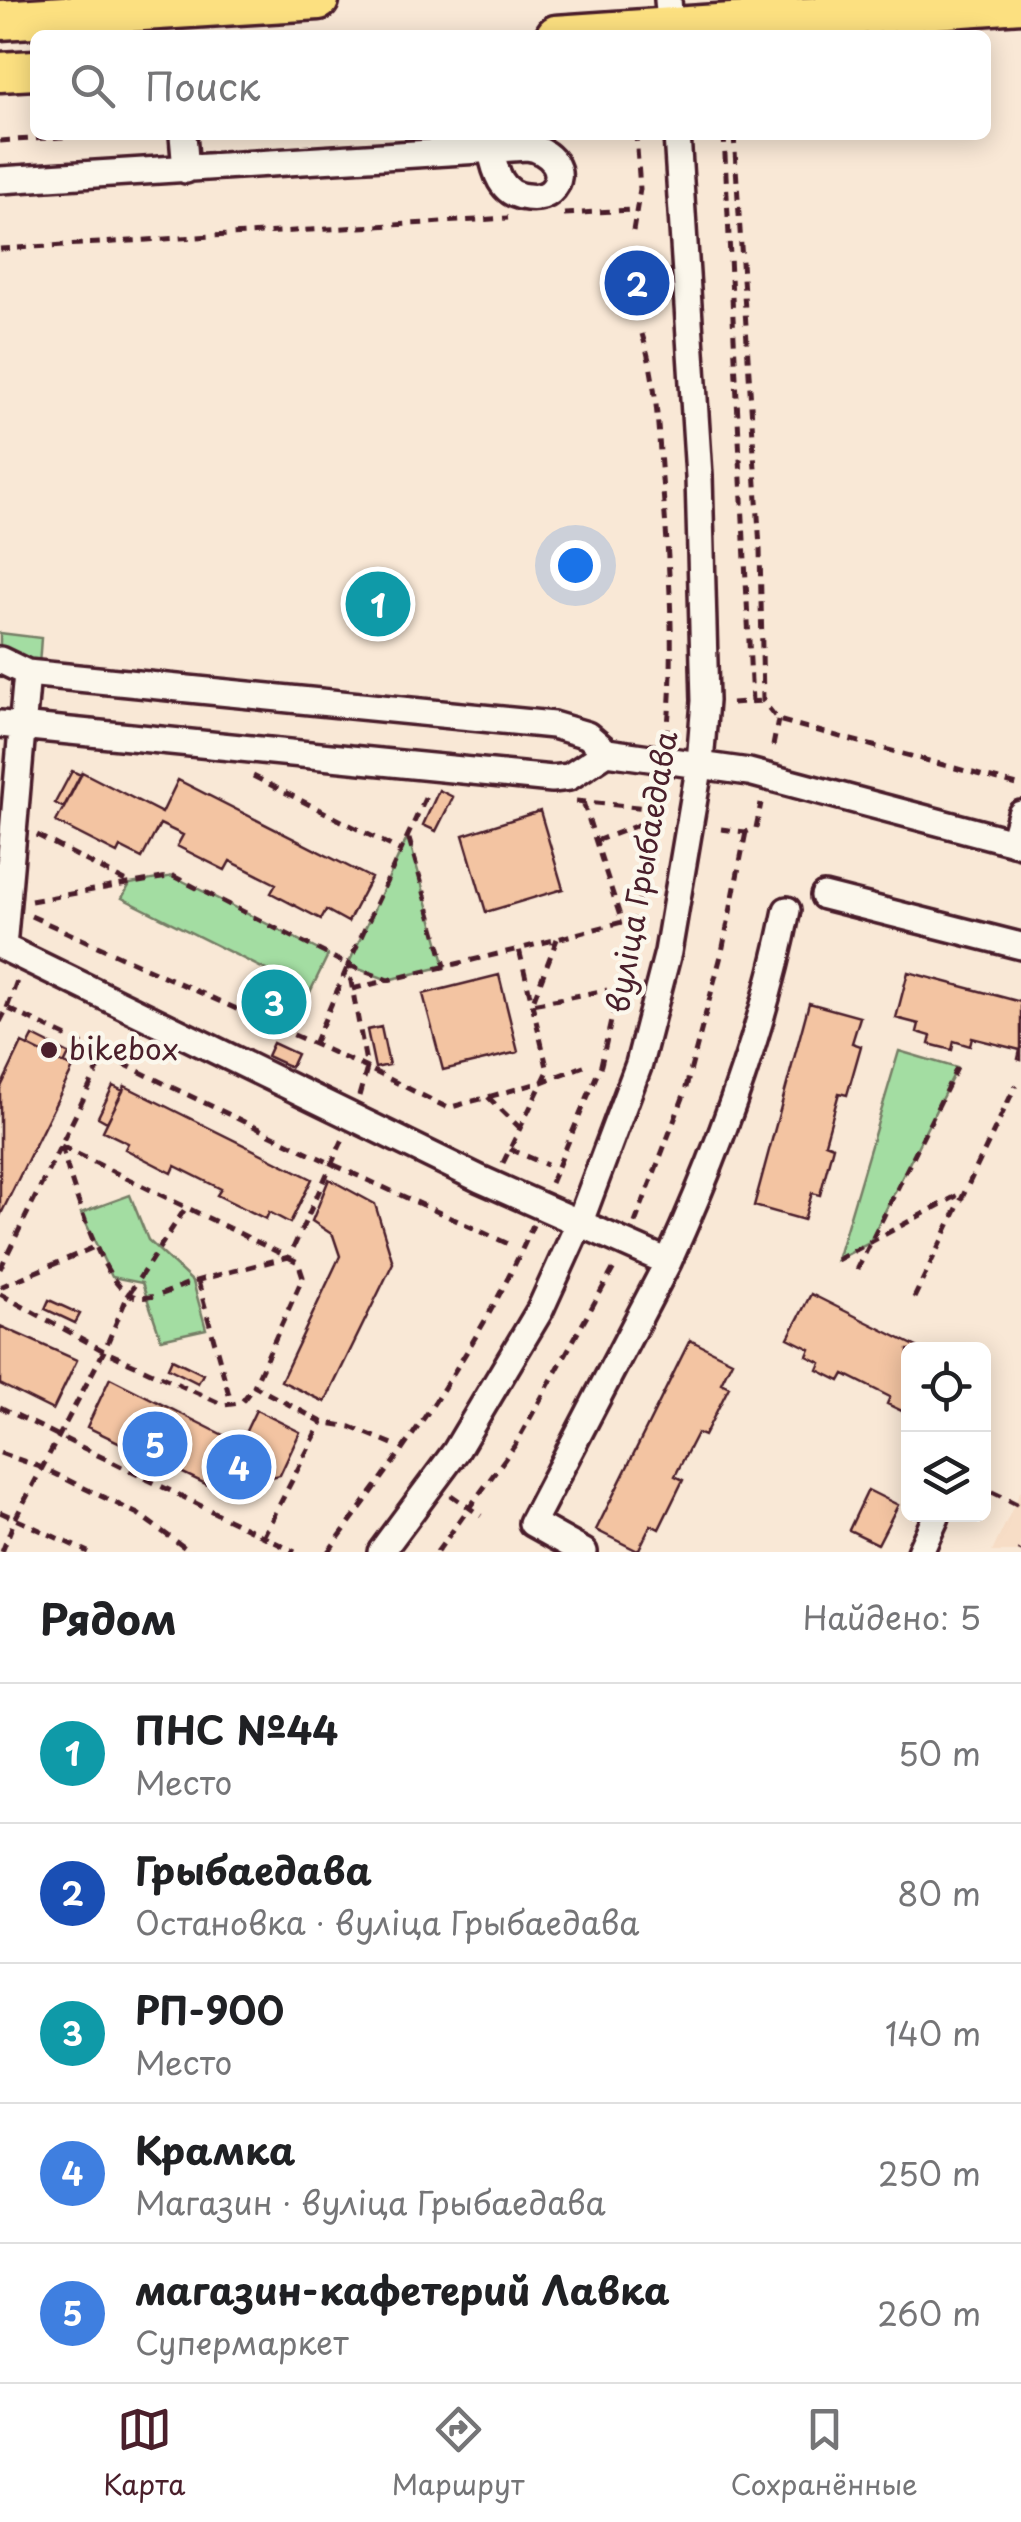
<!DOCTYPE html>
<html lang="ru">
<meta charset="utf-8">
<style>
:root{--surface:#fff;--page:#f2f2f2;--text:#202124;--muted:#757577;--line:#e0e0e0;--accent:#4a1f2b}
body{margin:0;font-family:"Playpen Sans",sans-serif;background:var(--page);color:var(--text)}
.controls{position:absolute;right:30px;bottom:30px;display:grid;overflow:hidden;border-radius:15px;box-shadow:0 5px 25px #0003}
.controls button{width:90px;height:90px;display:grid;place-items:center;padding:0;border:0;border-bottom:2px solid var(--line);background:var(--surface);color:var(--text);font:50px sans-serif}
.you{position:absolute;left:575px;top:565px;width:35px;height:35px;margin:-25px;border:8px solid #fff;border-radius:50%;background:#1a73e8;box-shadow:0 0 0 15px #1a73e833}
.badge{display:grid;place-items:center;width:65px;height:65px;border-radius:50%;background:var(--accent);color:#fff;font-size:32px;font-weight:700}
.pin{position:absolute;translate:-50% -50%;border:5px solid #fff;box-shadow:0 2px 10px #0006}
.list{margin:0;padding:0;list-style:none}
h2{display:flex;justify-content:space-between;align-items:center;height:130px;margin:0;padding:0 40px;font-size:42px}
h2 small{font-size:32px;font-weight:400;color:var(--muted)}
.list li{display:grid;grid-template-columns:65px 1fr auto;gap:30px;align-items:center;box-sizing:border-box;height:140px;padding:0 40px;border-top:2px solid var(--line)}
.list b{display:block;font-size:38px;white-space:nowrap}
.list p{margin:0;font-size:32px;white-space:nowrap;color:var(--muted)}
.list em{font-size:32px;font-style:normal;color:var(--muted)}
.icon{flex:none;width:55px;height:55px;fill:none;stroke:currentColor;stroke-width:2;stroke-linecap:round;stroke-linejoin:round}
.map{position:relative;flex:none;width:1021px;height:1552px;overflow:hidden}
.search{position:absolute;background:var(--surface);box-shadow:0 5px 25px #0003;left:30px;right:30px;top:30px;height:110px;display:flex;align-items:center;gap:25px;box-sizing:border-box;padding:0 35px;border-radius:15px;color:var(--muted);font-size:38px}
.sheet{height:830px;background:var(--surface)}
nav{display:flex;justify-content:space-around;align-items:center;box-sizing:border-box;height:140px;border-top:2px solid var(--line);background:var(--surface);font-size:28px;color:var(--muted)}
nav a{display:grid;justify-items:center;gap:5px}
nav .on{color:var(--accent)}
.map>svg:first-child{display:block}
</style>
<div class="map">
<svg width="1021" height="1552" viewBox="0 0 1021 1552">
<rect width="100%" height="100%" fill="#f9e8d6"/>
<filter id="ink" filterUnits="userSpaceOnUse"><feTurbulence type="fractalNoise" baseFrequency=".01" numOctaves="2"/><feDisplacementMap in="SourceGraphic" scale="20" xChannelSelector="R" yChannelSelector="G"/><feConvolveMatrix kernelMatrix="1 2 1 2 8 2 1 2 1" color-interpolation-filters="sRGB"/></filter>
<g filter="url(#ink)">
<path fill="#f7ddc6" d="M1021,1490V1552H992L1015,1503Z"/>
<path fill="#a3dda2" stroke="#767e66" stroke-width="2.5" d="M0,633L41,638L39,665L0,654Z
M408,836L445,966L388,980L348,965Z
M173,876L328,955L310,992L122,898L130,884Z
M899,1051L957,1068L869,1243L837,1260Z
M130,1195L148,1240L193,1282L206,1329L161,1339L142,1283L112,1277L81,1213Z"/>
<path fill="#f3c4a2" stroke="#4a1f2b" stroke-width="2.5" d="M362,584L398,587L395,624L359,621Z
M72,771L81,775L64,808L55,803Z
M82,772L162,813L178,780L371,878L348,922L326,910L321,919L271,893L276,884L230,861L225,870L177,846L183,835L160,824L142,858L120,847L117,853L56,822Z
M439,790L453,797L436,831L423,825Z
M540,811L563,889L486,912L463,835Z
M908,972L1021,1002V1060L1018,1059L1020,1050L972,1038L970,1046L954,1041L952,1050L929,1044L931,1036L917,1032L919,1024L896,1018Z
M499,975L518,1052L443,1070L423,994Z
M263,977L301,995L286,1028L247,1010Z
M809,1003L860,1017L852,1043L861,1046L847,1095L839,1093L825,1143L833,1146L820,1195L812,1193L804,1220L754,1206Z
M381,1027L389,1065L375,1068L367,1030Z
M33,1036L69,1054L64,1064L28,1046Z
M22,1043L73,1068L0,1216V1089Z
M273,1043L297,1054L291,1067L267,1056Z
M113,1086L123,1091L107,1122L98,1117Z
M125,1086L312,1179L290,1223L269,1212L266,1219L217,1195L221,1189L175,1166L172,1173L125,1149L128,1143L103,1131Z
M329,1179L375,1204L393,1263L325,1402L281,1381L340,1256L333,1235L312,1221Z
M811,1294L923,1350H908V1414L887,1404L890,1397L844,1374L840,1381L818,1370L821,1363L807,1356L810,1349L788,1338Z
M49,1300L80,1314L75,1323L45,1309Z
M0,1326L77,1360L53,1410L0,1384Z
M690,1340L732,1361L721,1383L729,1387L704,1436L697,1433L675,1476L683,1480L659,1529L651,1525L638,1551L596,1530Z
M172,1359L203,1374L198,1383L168,1368Z
M110,1378L229,1438L245,1433L256,1410L300,1432L280,1475L218,1490L87,1427Z
M868,1490L898,1505L878,1544L849,1530Z"/>
<g fill="none" stroke-linecap="round" stroke-linejoin="round">
<g stroke="#4a1f2b" stroke-width="32">
<path id="minor" d="M668,0L671,35
M183,135L186,170
M0,180L527,147C548,149 571,172 550,192C544,197 535,198 527,197C501,195 495,171 491,150
M0,660L27,673
M0,724L552,779L569,777L607,752
M1013,842L1021,814
M824,896L1021,946
M668,1262C719,1150 763,1031 787,910
M381,1552L456,1451L540,1310L579,1224L639,1064L668,952L700,763L705,701L699,476L677,135
M584,1552L532,1523L668,1262L480,1179L3,947L27,673L553,725L587,735L607,752L749,772L1021,844
M920,1552L936,1517"/>
</g>
<g stroke="#4a1f2b" stroke-width="45">
<path id="highway" d="M0,20L319,0
M556,35L1021,3
M0,72L35,70"/>
</g>
<path stroke="#4a1f2b" stroke-width="5" stroke-dasharray="10 8" stroke-linecap="butt" d="M724,135L752,702
M734,135L760,548L763,701L778,720L1021,786
M0,141L93,135
M564,214L631,210
M633,231L640,189L636,135
M0,249L508,218
M637,283L665,281
M642,334C657,381 658,430 662,479C669,564 676,650 667,735
M732,703L763,701
M773,746L778,720
M253,776L401,851
M576,801L647,808
M721,829L746,832L756,828L761,803
M37,835L129,883
M409,839L445,966
M596,841L646,822L656,823
M31,901L173,876L348,965L388,980L519,949
M31,916L367,1068L348,965L428,792
M557,939L532,1004L607,990
M352,989L385,981
M7,1008L18,978
M0,1022L7,1008L332,1164L513,1246
M314,1044L347,968
M359,1096L367,1068L448,1108L542,1082L589,1064
M488,1097L520,1128
M61,1146C70,1177 102,1288 133,1296C153,1302 174,1288 192,1282C224,1273 257,1265 289,1257L343,1139
M61,1146L298,1262L303,1277L254,1386L322,1422L351,1427L395,1445
M510,1149L547,1165
M503,1163L548,1071L519,949L622,922L583,802
M551,1183L601,1065L656,823L661,785
M635,1223L684,1095L722,952L746,832
M837,1260L962,1193
M0,1269L105,1055
M857,1270L957,1068
M198,1281L232,1406
M0,1287L97,1246
M0,1294L104,1351L224,1405L241,1403L254,1386
M914,1298L1016,1085
M0,1407L295,1552
M0,1453L43,1468L138,1514L191,1552
M992,1492L1021,1506
M451,1495L481,1516
M0,1512L88,1552
M263,1537L322,1422
M2,1552L15,1519L104,1351L128,1295L185,1209
M328,1552C404,1449 482,1343 533,1225
M437,1552L515,1445L616,1264
M1020,1552L1021,1550"/>
<use href="#minor" stroke="#fbf7ec" stroke-width="25"/>
<use href="#highway" stroke="#fce080" stroke-width="38"/>
</g>
</g>
<circle fill="#4a1f2b" stroke="#fbf7ec" stroke-width="4" cx="49" cy="1050" r="10"/>
<g text-anchor="middle" stroke-width="9" stroke-linejoin="round" paint-order="stroke">
<g font-size="30" fill="#4a1f2b" stroke="#fbf7ec">
<text transform="translate(643 872) rotate(-80)" y="10">вуліца Грыбаедава</text>
</g>
<g font-size="30" fill="#4a1f2b" stroke="#fbf7ec" text-anchor="start">
<text x="69" y="1060">bikebox</text>
</g>
</g>
</svg>
<div class="controls">
<button><svg class="icon" aria-label="locate" viewBox="0 0 24 24"><circle cx="12" cy="12" r="6"/><path d="M12 2v4M12 18v4M2 12h4M18 12h4"/></svg></button>
<button><svg class="icon" aria-label="layers" viewBox="0 0 24 24"><path d="M12 4l9 5-9 5-9-5zM3 14l9 5 9-5"/></svg></button>
</div>
<div class="you"></div>
<div class="pin badge" style="left:378px;top:604px;background:#0f9aa8">1</div>
<div class="pin badge" style="left:637px;top:283px;background:#1a4fb4">2</div>
<div class="pin badge" style="left:274px;top:1002px;background:#0f9aa8">3</div>
<div class="pin badge" style="left:239px;top:1467px;background:#3f7fe0">4</div>
<div class="pin badge" style="left:155px;top:1444px;background:#3f7fe0">5</div>
<div class="search"><svg class="icon" aria-label="search" viewBox="0 0 24 24"><circle cx="10" cy="10" r="6"/><path d="M15 15l6 6"/></svg>Поиск</div>
</div>
<section class="sheet">
<h2>Рядом<small>Найдено: 5</small></h2>
<ul class="list">
<li><span class="badge" style="background:#0f9aa8">1</span><div><b>ПНС №44</b><p>Место</p></div><em>50 m</em></li>
<li><span class="badge" style="background:#1a4fb4">2</span><div><b>Грыбаедава</b><p>Остановка · вуліца Грыбаедава</p></div><em>80 m</em></li>
<li><span class="badge" style="background:#0f9aa8">3</span><div><b>РП-900</b><p>Место</p></div><em>140 m</em></li>
<li><span class="badge" style="background:#3f7fe0">4</span><div><b>Крамка</b><p>Магазин · вуліца Грыбаедава</p></div><em>250 m</em></li>
<li><span class="badge" style="background:#3f7fe0">5</span><div><b>магазин-кафетерий Лавка</b><p>Супермаркет</p></div><em>260 m</em></li>
</ul>
</section>
<nav>
<a class="on"><svg class="icon" aria-label="map" viewBox="0 0 24 24"><path d="M3 6l6-2 6 2 6-2v14l-6 2-6-2-6 2zM9 4v14M15 6v14"/></svg>Карта</a>
<a><svg class="icon" aria-label="directions" viewBox="0 0 24 24"><path d="M12 3l9 9-9 9-9-9zM9 14v-3h6M13 9l2 2-2 2"/></svg>Маршрут</a>
<a><svg class="icon" aria-label="saved" viewBox="0 0 24 24"><path d="M7 4h10v16l-5-4-5 4z"/></svg>Сохранённые</a>
</nav>
